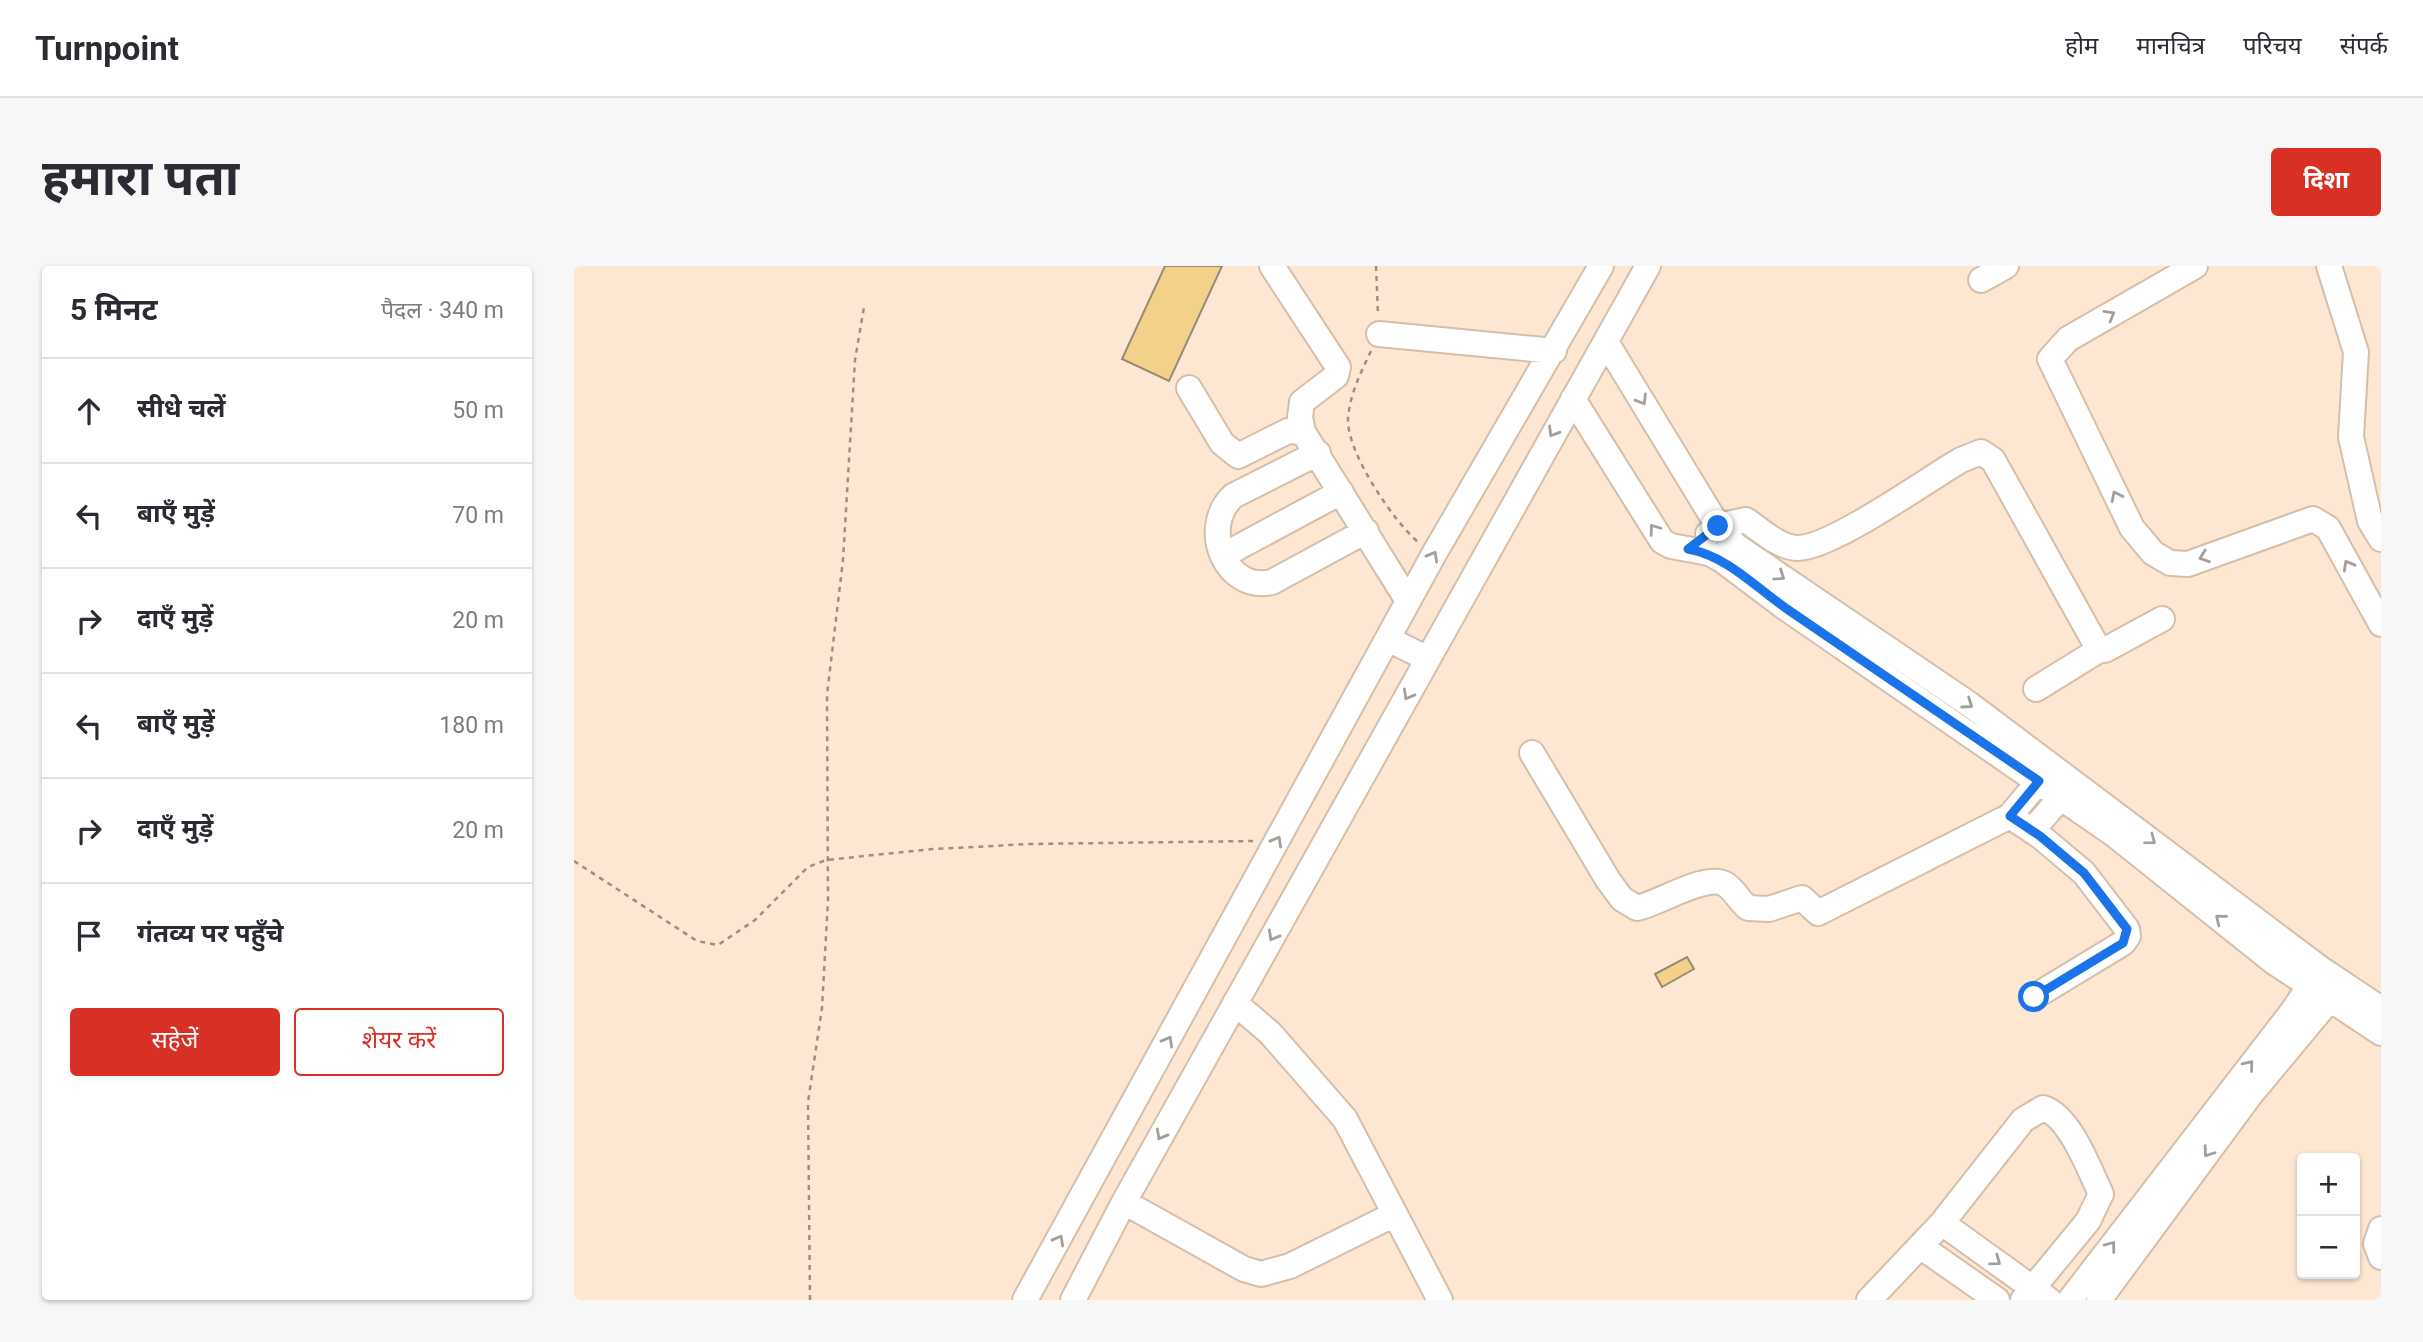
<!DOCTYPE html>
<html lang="hi">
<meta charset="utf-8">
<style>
:root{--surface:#fff;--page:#f7f7f7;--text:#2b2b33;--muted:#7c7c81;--line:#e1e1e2;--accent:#d93025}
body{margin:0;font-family:Roboto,"Noto Sans Devanagari",sans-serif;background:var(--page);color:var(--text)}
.controls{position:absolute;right:21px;bottom:21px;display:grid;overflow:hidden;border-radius:7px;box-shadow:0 2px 5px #0004}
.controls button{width:63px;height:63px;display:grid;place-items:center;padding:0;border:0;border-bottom:2px solid var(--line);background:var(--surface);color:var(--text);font:35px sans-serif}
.stop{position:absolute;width:21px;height:21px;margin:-16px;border:5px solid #1a73e8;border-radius:50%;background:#fff}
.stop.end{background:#1a73e8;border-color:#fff;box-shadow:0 2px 7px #0008}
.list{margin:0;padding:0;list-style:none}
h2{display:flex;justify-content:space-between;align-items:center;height:91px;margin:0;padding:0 28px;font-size:30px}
h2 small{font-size:23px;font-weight:400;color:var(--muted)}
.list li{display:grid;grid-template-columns:46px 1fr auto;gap:21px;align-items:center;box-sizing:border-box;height:105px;padding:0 28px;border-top:2px solid var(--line)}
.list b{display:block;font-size:26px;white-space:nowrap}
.list em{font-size:23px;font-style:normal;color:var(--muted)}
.actions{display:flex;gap:14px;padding:21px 28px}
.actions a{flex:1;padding:16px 0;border:2px solid var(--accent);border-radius:7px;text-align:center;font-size:24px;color:var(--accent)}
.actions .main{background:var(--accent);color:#fff}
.icon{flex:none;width:38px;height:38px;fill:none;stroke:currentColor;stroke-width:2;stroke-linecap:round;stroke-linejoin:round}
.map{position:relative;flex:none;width:1807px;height:1034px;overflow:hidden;border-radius:7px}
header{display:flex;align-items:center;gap:42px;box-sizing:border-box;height:98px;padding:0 35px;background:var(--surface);border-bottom:2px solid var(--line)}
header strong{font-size:33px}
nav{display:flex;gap:38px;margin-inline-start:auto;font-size:24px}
.intro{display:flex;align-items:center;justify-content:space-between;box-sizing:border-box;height:168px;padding:0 42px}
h1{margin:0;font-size:49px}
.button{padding:18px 32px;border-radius:7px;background:var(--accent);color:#fff;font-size:24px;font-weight:700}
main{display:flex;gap:42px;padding:0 42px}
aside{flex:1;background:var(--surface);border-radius:7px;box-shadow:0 2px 5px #0004}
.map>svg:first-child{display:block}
</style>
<header>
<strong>Turnpoint</strong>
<nav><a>होम</a><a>मानचित्र</a><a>परिचय</a><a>संपर्क</a></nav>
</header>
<div class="intro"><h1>हमारा पता</h1><a class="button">दिशा</a></div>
<main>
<aside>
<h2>5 मिनट<small>पैदल · 340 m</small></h2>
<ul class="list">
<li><svg class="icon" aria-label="ahead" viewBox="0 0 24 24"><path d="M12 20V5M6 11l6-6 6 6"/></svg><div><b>सीधे चलें</b></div><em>50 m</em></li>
<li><svg class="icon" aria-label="left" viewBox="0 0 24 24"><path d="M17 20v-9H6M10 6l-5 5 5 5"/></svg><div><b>बाएँ मुड़ें</b></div><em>70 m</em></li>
<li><svg class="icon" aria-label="right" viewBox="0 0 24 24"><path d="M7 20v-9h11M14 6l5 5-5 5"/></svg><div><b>दाएँ मुड़ें</b></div><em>20 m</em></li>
<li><svg class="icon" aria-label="left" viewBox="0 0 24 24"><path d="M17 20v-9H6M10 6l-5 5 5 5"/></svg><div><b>बाएँ मुड़ें</b></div><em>180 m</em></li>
<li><svg class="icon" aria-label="right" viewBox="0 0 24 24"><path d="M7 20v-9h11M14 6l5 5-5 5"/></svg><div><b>दाएँ मुड़ें</b></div><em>20 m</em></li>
<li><svg class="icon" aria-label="arrive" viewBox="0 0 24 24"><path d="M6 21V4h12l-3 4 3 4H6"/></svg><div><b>गंतव्य पर पहुँचे</b></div></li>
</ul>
<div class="actions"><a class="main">सहेजें</a><a>शेयर करें</a></div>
</aside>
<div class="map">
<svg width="1807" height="1034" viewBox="0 0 1807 1034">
<rect width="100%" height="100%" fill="#fde7d3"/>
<path fill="#f3d189" stroke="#958a72" stroke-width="2" d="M591,0H648L595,115L548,93Z
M1113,691L1120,703L1088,721L1081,708Z"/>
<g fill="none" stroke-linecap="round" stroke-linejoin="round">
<g stroke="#d4bfab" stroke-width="28">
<path id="minor" d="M698,0L764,101L762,110L728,136L726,151L729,166
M1621,0L1494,73L1476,93L1558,262L1579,287L1596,297L1614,298L1739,253L1754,262L1807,358
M1755,0L1782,86L1777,171L1796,255L1807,273
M1407,14L1432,0
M805,68L980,85
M1032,76L1144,260L1162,280L1395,438L1747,703
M615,122L648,177L664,190L714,165L729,166L834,335
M999,133L1088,275L1097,280L1135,287L1148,294L1209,340L1541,569L1700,696L1807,767
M744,187L659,230C625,262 652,327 698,316L792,265
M1134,268L1144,260L1172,254C1186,264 1206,282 1224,282C1258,282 1354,213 1387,194L1407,186L1419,194L1525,384H1531L1588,353
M650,289L767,226
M814,373L854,393
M1462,423L1525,384
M958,487L1034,614L1048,633L1063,642C1086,637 1132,607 1151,618C1160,623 1165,635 1174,642L1195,643L1228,632L1244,647L1436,550L1465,515
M1436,550L1466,570L1510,607L1553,663L1554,670L1549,677L1460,731
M1458,565L1487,531
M661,737L696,767L771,853L866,1034
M550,936L670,1003L687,1008L716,1000L821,948
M1368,957L1475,1034
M1807,963L1802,978L1807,991
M1346,980L1423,1034
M451,1034L860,288L1027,0
M499,1034L550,936L1074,0
M1295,1034L1368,957L1449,854L1469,842C1496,850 1515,903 1527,928L1514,955L1449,1034
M1496,1034L1718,746L1747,703L1807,743
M1525,1034L1677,828L1766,721"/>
</g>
<path stroke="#9e8e80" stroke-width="2.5" stroke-dasharray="5 5" stroke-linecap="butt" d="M802,0L804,49
M797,85C787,106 776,128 774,152C772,186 820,256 845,277
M0,595L123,675L144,679L181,654L234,601L252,594L359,583L456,578L679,575
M236,1034L234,836L248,742L254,634L253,429L269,294L281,94L290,41"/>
<use href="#minor" stroke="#fff" stroke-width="24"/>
</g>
<defs><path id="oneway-chevron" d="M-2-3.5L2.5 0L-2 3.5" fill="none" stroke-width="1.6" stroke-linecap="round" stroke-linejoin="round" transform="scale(1.75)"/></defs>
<g stroke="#a3a09c">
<use href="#oneway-chevron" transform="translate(1536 49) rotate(-30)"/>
<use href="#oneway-chevron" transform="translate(1068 134) rotate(59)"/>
<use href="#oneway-chevron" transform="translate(979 166) rotate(121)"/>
<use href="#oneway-chevron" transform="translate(1542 230) rotate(-116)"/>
<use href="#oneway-chevron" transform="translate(1080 263) rotate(-126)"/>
<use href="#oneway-chevron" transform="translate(859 290) rotate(-61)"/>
<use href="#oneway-chevron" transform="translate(1630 291) rotate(160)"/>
<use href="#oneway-chevron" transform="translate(1774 299) rotate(-119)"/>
<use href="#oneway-chevron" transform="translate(1206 310) rotate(34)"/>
<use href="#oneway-chevron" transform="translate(834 429) rotate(119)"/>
<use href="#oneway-chevron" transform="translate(1394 438) rotate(35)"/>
<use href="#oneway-chevron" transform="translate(1577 574) rotate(37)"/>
<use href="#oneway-chevron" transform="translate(703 575) rotate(-61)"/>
<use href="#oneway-chevron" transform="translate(1646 653) rotate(-141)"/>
<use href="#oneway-chevron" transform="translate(699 670) rotate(119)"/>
<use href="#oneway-chevron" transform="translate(594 775) rotate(-61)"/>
<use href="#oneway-chevron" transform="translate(1675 799) rotate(-51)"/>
<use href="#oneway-chevron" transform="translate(587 869) rotate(119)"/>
<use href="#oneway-chevron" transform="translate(1634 886) rotate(126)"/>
<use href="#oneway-chevron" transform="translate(485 974) rotate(-61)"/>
<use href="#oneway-chevron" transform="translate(1537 980) rotate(-53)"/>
<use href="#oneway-chevron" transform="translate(1422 995) rotate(36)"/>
</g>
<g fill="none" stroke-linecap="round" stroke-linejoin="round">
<path stroke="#1a73e8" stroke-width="9" d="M1144,260L1114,283C1153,290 1180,320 1213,343C1297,400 1381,457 1465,515L1436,550L1466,570L1510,607L1553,663L1549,677L1460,731"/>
</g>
</svg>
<div class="controls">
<button>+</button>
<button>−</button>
</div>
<div class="stop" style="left:1460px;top:731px"></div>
<div class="stop end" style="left:1144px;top:260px"></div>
</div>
</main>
